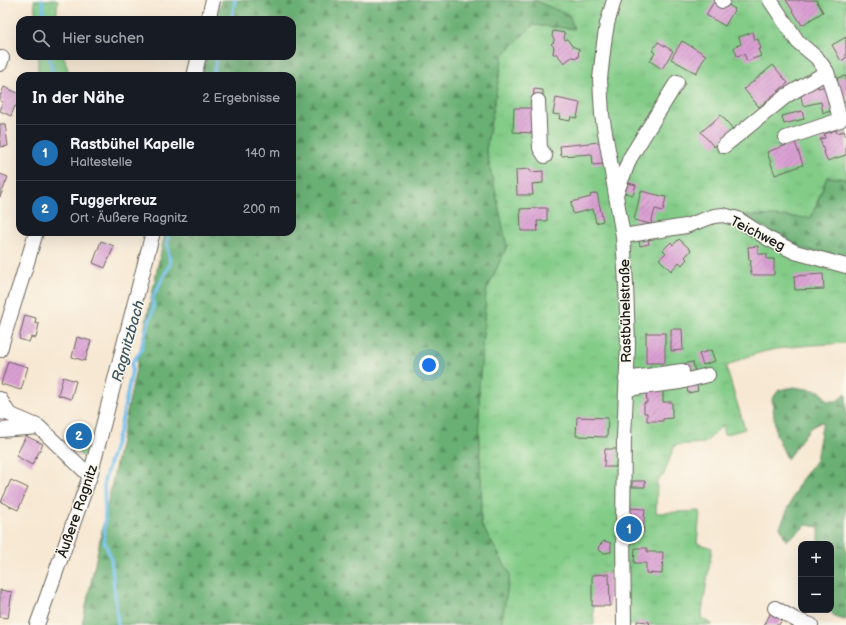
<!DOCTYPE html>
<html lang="de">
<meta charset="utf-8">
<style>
:root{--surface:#171b24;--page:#242831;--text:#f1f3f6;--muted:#9ea1a6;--line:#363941;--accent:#1f6fb2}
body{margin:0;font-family:"Balsamiq Sans",sans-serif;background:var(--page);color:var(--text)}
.controls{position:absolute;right:12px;bottom:12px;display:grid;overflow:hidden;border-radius:8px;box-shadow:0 4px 16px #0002}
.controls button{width:36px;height:36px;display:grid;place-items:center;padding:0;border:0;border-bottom:1px solid var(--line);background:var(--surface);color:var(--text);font:20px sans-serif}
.you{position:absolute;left:429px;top:365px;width:14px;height:14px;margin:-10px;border:3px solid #fff;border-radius:50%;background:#1a73e8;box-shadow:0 0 0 6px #1a73e833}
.badge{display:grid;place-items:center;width:26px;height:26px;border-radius:50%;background:var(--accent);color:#fff;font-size:13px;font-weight:700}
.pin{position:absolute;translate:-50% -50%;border:2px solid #fff;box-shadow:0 1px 4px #0006}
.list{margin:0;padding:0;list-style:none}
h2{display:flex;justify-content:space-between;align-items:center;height:52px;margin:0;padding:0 16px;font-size:17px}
h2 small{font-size:13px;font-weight:400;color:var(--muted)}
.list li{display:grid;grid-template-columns:26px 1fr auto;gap:12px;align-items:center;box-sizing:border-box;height:56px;padding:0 16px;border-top:1px solid var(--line)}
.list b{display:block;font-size:15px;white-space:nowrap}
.list p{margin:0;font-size:13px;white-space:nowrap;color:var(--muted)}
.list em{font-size:13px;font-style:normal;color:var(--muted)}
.icon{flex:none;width:22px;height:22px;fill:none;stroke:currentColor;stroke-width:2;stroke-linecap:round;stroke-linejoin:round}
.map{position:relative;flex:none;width:846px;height:625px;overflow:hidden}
.search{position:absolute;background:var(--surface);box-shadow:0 4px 16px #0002;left:16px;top:16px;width:280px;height:44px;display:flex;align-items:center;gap:10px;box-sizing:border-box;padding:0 14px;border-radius:12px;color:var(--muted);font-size:15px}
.panel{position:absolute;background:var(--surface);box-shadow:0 4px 16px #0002;left:16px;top:72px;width:280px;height:164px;border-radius:12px}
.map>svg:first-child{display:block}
</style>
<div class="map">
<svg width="846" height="625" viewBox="0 0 846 625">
<defs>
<pattern id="grass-tufts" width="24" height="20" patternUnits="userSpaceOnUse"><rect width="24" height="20" fill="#83cc88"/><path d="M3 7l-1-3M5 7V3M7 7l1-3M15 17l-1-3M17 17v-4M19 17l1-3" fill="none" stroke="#71af75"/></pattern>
<pattern id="forest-firs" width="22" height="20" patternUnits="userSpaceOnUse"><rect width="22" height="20" fill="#6ab074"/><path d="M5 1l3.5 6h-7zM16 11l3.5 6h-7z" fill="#568e5e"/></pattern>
<pattern id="building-hatch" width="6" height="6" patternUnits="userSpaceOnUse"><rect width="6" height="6" fill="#da9fd3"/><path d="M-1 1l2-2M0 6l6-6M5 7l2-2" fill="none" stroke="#ba88b5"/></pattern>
</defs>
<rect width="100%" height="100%" fill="#fbf7ec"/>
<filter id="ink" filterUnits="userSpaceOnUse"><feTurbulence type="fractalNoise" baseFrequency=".025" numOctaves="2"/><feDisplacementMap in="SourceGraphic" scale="8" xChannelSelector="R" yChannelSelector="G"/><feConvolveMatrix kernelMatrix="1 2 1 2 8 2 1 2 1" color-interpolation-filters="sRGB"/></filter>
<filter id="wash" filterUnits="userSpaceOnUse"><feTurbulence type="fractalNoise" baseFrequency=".012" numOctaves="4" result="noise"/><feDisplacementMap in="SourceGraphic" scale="16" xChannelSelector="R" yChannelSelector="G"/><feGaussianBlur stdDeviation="0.9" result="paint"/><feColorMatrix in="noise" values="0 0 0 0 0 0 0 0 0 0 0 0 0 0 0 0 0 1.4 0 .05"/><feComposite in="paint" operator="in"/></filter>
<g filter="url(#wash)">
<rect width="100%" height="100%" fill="#f7e8d3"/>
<path fill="url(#grass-tufts)" stroke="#507452" d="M34,0H58L56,20H36Z
M533,0H846V179L827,177L811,218L744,215L846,259V343C805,346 762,345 726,367L745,429L724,435L722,426L705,443L675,445L663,476L657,480L656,513L700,511L697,543L712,548L701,618L713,625H618L617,571L592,575L594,625H501L510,574L481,524L479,389L486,292L507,246L486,149L503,55L533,25L574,29L569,15Z
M38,56H64L68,70L65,76H39L38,75Z
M84,433L92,439L88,457L84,458L64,440L75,435Z"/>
<path fill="url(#forest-firs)" stroke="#436648" d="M221,0H533L569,15L574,29L533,25L503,55L486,149L507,246L486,292L479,389L481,524L510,574L501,625H82L165,232H292V76H201L206,56H292V20H216Z
M827,177L846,179V259L801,248L743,215L811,218Z
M794,387L820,391L827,401H837L846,393V620L836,618L829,610H831V544H815L819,540V527L807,525L786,541L780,527L799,483L816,460L823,421L810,428L787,459L776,434L772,399L779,390Z"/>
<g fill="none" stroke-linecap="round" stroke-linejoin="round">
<path stroke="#73c1ee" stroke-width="3.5" d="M42,0L45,20
M231,20L235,0
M49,56L54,76
M213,76L217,56
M118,625L111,558L104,541L105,512L104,481L120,429L132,370V363L141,351L146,330L153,311V297L170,264L167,241L170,232"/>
</g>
<g id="blocks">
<path fill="url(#building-hatch)" d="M715,0H720L735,9L725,26L706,15Z
M786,0H816L823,12L802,25Z
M553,31L565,33L564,38L565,40L567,39L572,46L579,49L578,58L572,57L564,63L557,54H553L554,47L551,44L554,42V39L552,36Z
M753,32L755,40L758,39L761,49H758L761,56L747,61L744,54L737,56L734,47L741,44L739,37Z
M846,37V58L841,61L832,45Z
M682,41L706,55L696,73L671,59Z
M658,42L673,51L662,69L650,61L655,53L652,51Z
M773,65L788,83L759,107L744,89Z
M846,76V101L841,102L837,78Z
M817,84L818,88L827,86L832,111L823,113L821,102L803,106L800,92L811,90L810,85Z
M4,87L20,94V100L17,107L15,106L11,116L0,111L3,102L0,101V96Z
M534,89L543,90V102L533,101Z
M556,98L580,103L577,118L571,117L570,121L559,119L560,115L553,114Z
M514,108H537L536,133L513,132Z
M802,111L804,119L784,124L782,116Z
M721,115L733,129L714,147L701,132Z
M0,124H5L8,146L0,147Z
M836,130L837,133L844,131L846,138V155L827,161L820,139L825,138L824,134Z
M600,142L603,164L593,165L592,154L561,156L560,146Z
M795,142L803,165L775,175L767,152Z
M530,169L531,172L543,171V183L532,184L533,195H517L516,170Z
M0,174L8,177L0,197Z
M628,183L636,185L633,195L625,193Z
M641,191L666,197L663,211L655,209L651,224L634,220Z
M597,193L603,221L596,223L593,209L573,214L571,202L591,197L590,195Z
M539,208H547V221H537L538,231H521L520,209Z
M648,239L649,244L640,246L639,241Z
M679,239L691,250L685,257L687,259L682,265L679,262L671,271L659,259L666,253L663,250L671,242L673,245Z
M101,241L114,246L105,268L93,263Z
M758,246V254H767V259H774V275H751V271H750L751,260H749L748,247Z
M823,274L824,289L795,290L794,276Z
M25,315L36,318L35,323L39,324L36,338L31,337L29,342L19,339Z
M671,329H682L683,350L671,351Z
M646,333H665V363H646Z
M77,337L91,341L85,361L72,357Z
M711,350L715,361L703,365L699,354Z
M8,361L28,367L21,390L1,384Z
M693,362L695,373L683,375L681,364Z
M63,377L76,381L71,399L58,395Z
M696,381L698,391L688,393L686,383Z
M646,390H663V402H672V418L663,419V421H647V413H644V403H647Z
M577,417L608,418L607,437L576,436Z
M26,436L43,444L32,465L16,456Z
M605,449H617L616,467H604Z
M11,480L28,488L18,510L1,502Z
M632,481H645V487H632Z
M631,508L645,509L643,533H629Z
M604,541L611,543V552L605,553L598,550L599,546Z
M635,548H647V552H663L662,574L646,573V563H634Z
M609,574L610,606H592V575Z
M0,590L12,592L8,618L0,617Z
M772,611L783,618L779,625H764Z
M637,621L649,622L650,625H637Z"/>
</g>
</g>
<g filter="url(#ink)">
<use href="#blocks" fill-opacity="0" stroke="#69635c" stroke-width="1"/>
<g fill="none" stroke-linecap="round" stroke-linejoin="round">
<g stroke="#69635c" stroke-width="16">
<path id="minor" d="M614,0L607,24L604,43L600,79L602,115L623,236L626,284L628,345L624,438L623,530L624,625
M722,1L723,0
M208,20L213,0
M0,64L2,58
M194,76L199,56
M538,101L540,148L545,156
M786,138L840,120L835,99L827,72
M724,146L786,96L827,72L817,58L798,42L770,0
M616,194L630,158L677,82
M623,236L686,226L714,216L723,215L738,219L767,238L795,252L846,266
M0,350C11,310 25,272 36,232
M626,379L682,371
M626,389L680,382L708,375
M0,399L9,414
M0,412L9,414L37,426
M0,430L39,427L90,476
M775,608L796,620L811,625
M37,625L90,476L153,232"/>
</g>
<use href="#minor" stroke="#fff" stroke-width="14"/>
</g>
</g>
<g text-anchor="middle" stroke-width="3" stroke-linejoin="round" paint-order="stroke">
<g font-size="14" fill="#1c1c1c" stroke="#fbf7ec">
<text transform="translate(758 233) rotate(27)" y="5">Teichweg</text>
<text transform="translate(625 311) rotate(-91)" y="5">Rastbühelstraße</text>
<text transform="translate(77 511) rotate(-71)" y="5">Äußere Ragnitz</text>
</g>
<g font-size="15" font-style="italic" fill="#3a5666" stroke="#fbf7ec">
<text transform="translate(128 341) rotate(-74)" y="5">Ragnitzbach</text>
</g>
</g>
</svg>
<div class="controls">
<button>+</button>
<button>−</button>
</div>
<div class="you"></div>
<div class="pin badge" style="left:629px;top:529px">1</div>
<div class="pin badge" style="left:79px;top:436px">2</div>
<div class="search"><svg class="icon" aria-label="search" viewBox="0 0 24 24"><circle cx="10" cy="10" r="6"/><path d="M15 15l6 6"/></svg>Hier suchen</div>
<section class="panel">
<h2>In der Nähe<small>2 Ergebnisse</small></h2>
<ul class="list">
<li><span class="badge">1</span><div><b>Rastbühel Kapelle</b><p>Haltestelle</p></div><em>140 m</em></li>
<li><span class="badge">2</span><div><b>Fuggerkreuz</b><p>Ort · Äußere Ragnitz</p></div><em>200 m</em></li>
</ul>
</section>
</div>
